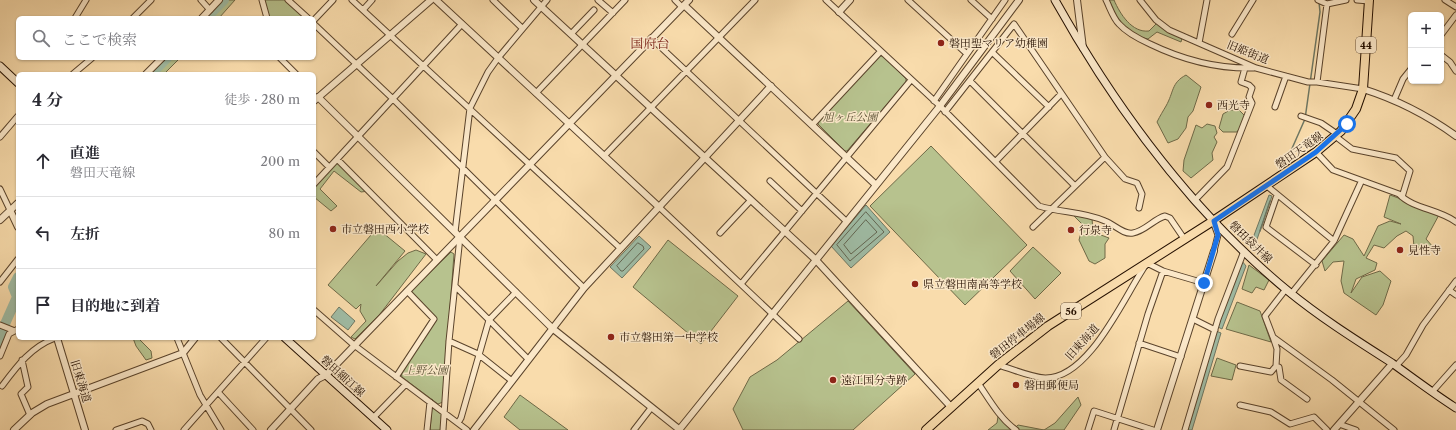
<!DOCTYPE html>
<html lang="ja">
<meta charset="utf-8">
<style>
:root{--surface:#fff;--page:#f2f2f3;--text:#2b2b33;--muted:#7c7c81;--line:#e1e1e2}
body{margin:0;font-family:"Libre Caslon Text","Noto Serif JP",serif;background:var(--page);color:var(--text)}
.controls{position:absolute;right:12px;top:12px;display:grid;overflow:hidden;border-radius:6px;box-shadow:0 1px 3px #0004}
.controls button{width:36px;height:36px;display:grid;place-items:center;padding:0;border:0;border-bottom:1px solid var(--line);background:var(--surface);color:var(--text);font:20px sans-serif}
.stop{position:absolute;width:12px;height:12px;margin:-9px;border:3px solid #1a73e8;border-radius:50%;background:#fff}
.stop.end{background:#1a73e8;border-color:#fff;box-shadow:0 1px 4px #0008}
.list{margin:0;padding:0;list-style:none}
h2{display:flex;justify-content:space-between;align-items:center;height:52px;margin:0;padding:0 16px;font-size:17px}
h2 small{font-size:13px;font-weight:400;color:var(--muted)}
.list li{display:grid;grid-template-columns:26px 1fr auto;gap:12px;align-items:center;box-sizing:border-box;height:72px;padding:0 16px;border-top:1px solid var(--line)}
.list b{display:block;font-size:15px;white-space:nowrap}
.list p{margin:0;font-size:13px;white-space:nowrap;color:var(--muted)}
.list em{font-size:13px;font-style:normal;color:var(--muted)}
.icon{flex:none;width:22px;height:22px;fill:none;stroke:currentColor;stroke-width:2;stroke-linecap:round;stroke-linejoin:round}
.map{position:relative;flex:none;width:1456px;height:430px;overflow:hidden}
.search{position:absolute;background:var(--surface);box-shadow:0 1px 3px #0004;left:16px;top:16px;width:300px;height:44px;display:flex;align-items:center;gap:10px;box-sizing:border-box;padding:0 14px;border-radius:6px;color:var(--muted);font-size:15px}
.panel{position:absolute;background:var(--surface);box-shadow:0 1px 3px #0004;left:16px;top:72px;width:300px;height:268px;border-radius:6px}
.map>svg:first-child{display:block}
</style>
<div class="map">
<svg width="1456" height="430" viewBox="0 0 1456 430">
<rect width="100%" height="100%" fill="#f9dcac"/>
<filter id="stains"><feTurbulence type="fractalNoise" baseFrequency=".005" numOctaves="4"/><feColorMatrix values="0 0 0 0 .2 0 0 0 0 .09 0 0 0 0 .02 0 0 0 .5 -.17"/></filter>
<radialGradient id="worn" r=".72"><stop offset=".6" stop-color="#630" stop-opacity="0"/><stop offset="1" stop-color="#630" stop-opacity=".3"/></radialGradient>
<path fill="#b7c28e" stroke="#6e6947" d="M219,0H235L219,18H202Z
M263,0H287L306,18H268Z
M1107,0H1114C1120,14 1132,33 1149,31L1158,22L1182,38L1181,42L1157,32L1148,39C1123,34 1118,21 1107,0Z
M879,56H883L906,79V82L847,151H845L818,124V122Z
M162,58H180L164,74L155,70L153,67Z
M1186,75L1201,87L1193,111L1188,117L1186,128L1178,139L1168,143L1157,122C1160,116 1163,111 1166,106C1174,92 1171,83 1186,75Z
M1230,110H1239L1247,118L1237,132H1223L1219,128L1223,114Z
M1207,124L1215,126L1217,133L1214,137L1217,142L1212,153L1213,160L1191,178L1183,171L1184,160L1196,125L1202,128Z
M931,146L1027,245L965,305L870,206Z
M337,161L369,191L361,192L334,171L320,189L337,206L331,211L314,197V184Z
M1390,195L1440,213L1426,239L1434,248L1414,247L1413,236L1406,231L1397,236L1384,248L1374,245L1366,258L1377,263L1375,270L1356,279L1351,293L1362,277L1380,271L1391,281L1383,305L1376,315L1344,293L1341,281L1344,261L1333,262L1325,271L1322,261L1344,235L1353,239L1364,256L1378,226L1390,221L1401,224L1384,217Z
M1081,214L1092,218L1093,232L1109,238L1105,244V258L1095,264L1089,261L1079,240L1083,225L1073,215Z
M377,228L405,251L376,286L398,261L408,253L416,250L426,254L380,314L355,339L351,337L366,321L360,311L361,304L356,309L328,285Z
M668,240L738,296L701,344L633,287Z
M1033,247L1061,273L1035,299L1010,271Z
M451,252L454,254L443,402L438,404L402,377L401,373L434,321L412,295L411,291Z
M1249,265L1269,280L1264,290L1256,287L1252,293L1242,289Z
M848,301L915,374L853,430H743L733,409L750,377L777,360Z
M1237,302L1260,311L1271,342L1226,329Z
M133,338H138L151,351L152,358L146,360L136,346Z
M1217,358L1236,365L1232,380L1211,376Z
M520,395L568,430H520L504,417Z
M1078,397L1081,405L1064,430H988L997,423L999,410L1015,428L1018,425L1044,430L1055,423Z
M432,407L442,413L441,430H430Z"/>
<path fill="#9fbca5" stroke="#6e7763" d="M1269,195L1272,196L1254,248L1250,246Z
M866,205L890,232L851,268L831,246Z
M639,236L651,247L622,278L610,267Z
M1242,261L1246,266L1222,329L1216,326Z
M339,307L355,321L348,330L331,317Z
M1216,331L1221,333L1192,430H1186Z"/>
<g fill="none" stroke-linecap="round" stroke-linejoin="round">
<path stroke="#626652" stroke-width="1" d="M866,212L884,232L850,261L837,245Z
M866,220L877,232L851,254L844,245Z
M638,243L643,246L644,249L623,271H621L617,266Z"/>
<path stroke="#6e7763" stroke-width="1.5" d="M1286,162L1305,119L1320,12L1319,2
M1260,231L1270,201"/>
<path stroke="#9fbca5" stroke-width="10" d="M206,18L224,0
M151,74L167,58
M0,347L5,324L17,297L13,287L18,277"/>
<g stroke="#5a432b" stroke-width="7">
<path id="minor" d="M201,0L210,10
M262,0L267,18
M288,0L308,18
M352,0L620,248
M493,0L522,28
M598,0L613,13
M675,0L682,7
M826,0L940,106L1039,206C1061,213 1083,211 1105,221C1114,224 1123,235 1133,233C1145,231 1154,219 1165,216L1170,218L1185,240
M908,0L967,54
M971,0L992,19
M1106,0C1110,8 1113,18 1119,24C1127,33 1139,39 1150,44C1183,60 1217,69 1254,68
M1140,0L1156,20L1169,30L1256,68L1308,82H1317L1363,89
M1318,0L1327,4L1346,0
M1357,0L1369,1
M1445,0L1456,7
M363,10L372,0
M75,18L86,0
M133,18L151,0
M314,20L333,0
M314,24L392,98L584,288
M571,34L594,10
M1232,34L1253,0
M1441,35L1456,15
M651,38L846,221
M1199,43L1207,0
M992,52L1049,107
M1441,55L1450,62L1456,71
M280,58L296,74
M73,74L92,58
M970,81L1075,186
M1317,82L1327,4
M536,93L625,0
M1394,100L1403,79L1411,69
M934,101L1005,0
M1275,107L1286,76
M945,112L1014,24L1105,157L1033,227
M1301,116L1321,123L1337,134
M812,125L880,52
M1335,136L1352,149L1396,158L1410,171L1402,197
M0,137L18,116
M314,152L329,167
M1316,152L1333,170L1399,194C1413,209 1439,209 1456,222
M604,156L755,0
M1105,157L1125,179L1137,183L1142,194L1139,208
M337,159L437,260
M996,161L1061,94
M770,181L802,211
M314,184L462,24
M1267,186L1334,241
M0,189L10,210
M1277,195L1266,227L1316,265
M1195,200L1227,167L1252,103L1249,97L1252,88L1249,85L1241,82L1245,68
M659,207L799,339
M455,232L470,108L488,72L498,58L547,0
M720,233L751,200
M1214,251L1218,235L1214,224
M0,282L18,259
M741,284L911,80
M455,286L528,359
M1286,289L1265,316L1273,337L1332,380L1394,430
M1449,290L1456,295
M1291,294L1334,241L1361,182
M314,310L354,345L467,430
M1193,319L1215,330
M0,325L15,331
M1273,337L1277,349L1276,366L1279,367L1281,380L1307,399
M177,338L200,395L221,430
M221,338L311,430
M449,341L478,354L512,381
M1139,343L1181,357
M0,356L9,334L18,329
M22,360L28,387L21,394L30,415
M998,365C1013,369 1030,377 1045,378C1090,379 1125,294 1147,263L1163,271L1204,283
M1240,366L1271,372L1276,366
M1396,366L1406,355L1423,325L1456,281
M396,377L434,319L407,291
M978,383C989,399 1000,419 1016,430
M2,386C17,366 31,347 55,338
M218,392L253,430
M1432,392L1456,365
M1240,405L1271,412L1290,424L1314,417L1327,430
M373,418L406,384
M458,423L461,418L489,320L516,292
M1339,424L1356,430
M116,430L142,421L148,424L151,430
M184,430L266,338
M427,430L430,402
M443,430L449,341L460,237
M634,430L651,408
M1088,430L1094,411L1153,430
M1114,430L1148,314L1163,271
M1185,430L1218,319L1244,251"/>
</g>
<g stroke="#5a432b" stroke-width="8">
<path id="tertiary" d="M436,0L659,207
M534,0L815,259L951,407
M1077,0L1083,48
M684,5L876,185
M839,12L850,0
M202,18L219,0
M146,74L162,58
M1363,89C1398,100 1427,115 1456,136
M318,97L552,328L680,430
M314,101L431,0
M10,210L18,227
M0,220L18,203
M57,338L85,430
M14,430L32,413L47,404L183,353L195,338
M271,430L318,379L326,375L689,0
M474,430L584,288L771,86
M679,430L940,106L1019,0
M1157,430L1214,251
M1334,430L1392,364"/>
</g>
<g stroke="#251000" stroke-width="9">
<path id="secondary" d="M1055,0C1116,109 1191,211 1288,291C1321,318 1356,340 1392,363C1413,378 1434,394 1456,408
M0,66L18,83
M285,338L387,430"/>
</g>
<g stroke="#251000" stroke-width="10">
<path id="primary" d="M926,430L998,365L1048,326L1213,221L1316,152L1341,131L1356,109L1363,89L1369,0"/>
</g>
<use href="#minor" stroke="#fbe8c9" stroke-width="5"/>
<use href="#tertiary" stroke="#fbe8c9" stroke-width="6"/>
<use href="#secondary" stroke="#fbe8c9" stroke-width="7"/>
<use href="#primary" stroke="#f9dcac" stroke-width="8"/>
</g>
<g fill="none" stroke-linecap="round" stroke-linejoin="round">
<path stroke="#1a73e8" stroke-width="5" d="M1204,283L1218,235L1214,221L1316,152L1347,124"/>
</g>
<g fill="#8f2418" stroke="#fbe8c9" stroke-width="1.5">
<circle cx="941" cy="43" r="4"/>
<circle cx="1209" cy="105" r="4"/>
<circle cx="333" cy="229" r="4"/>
<circle cx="1071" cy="230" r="4"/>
<circle cx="1400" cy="250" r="4"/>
<circle cx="915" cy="284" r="4"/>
<circle cx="611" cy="337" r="4"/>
<circle cx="833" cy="380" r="4"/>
<circle cx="1016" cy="385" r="4"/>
</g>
<g text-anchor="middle" stroke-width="3" stroke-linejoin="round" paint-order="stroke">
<g fill="#fbe8c9" stroke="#65513c" stroke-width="1">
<rect x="1356" y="37" width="20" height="16" rx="3"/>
<rect x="1061" y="303" width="20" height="16" rx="3"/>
</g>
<g font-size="10" font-weight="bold" fill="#251000">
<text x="1366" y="49">44</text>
<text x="1071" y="315">56</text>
</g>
<g font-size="11" fill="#251000" stroke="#fbe8c9" text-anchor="start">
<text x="949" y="47">磐田聖マリア幼稚園</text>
<text x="1217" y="109">西光寺</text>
<text x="341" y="233">市立磐田西小学校</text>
<text x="1079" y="234">行泉寺</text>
<text x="1408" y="254">見性寺</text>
<text x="923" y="288">県立磐田南高等学校</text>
<text x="619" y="341">市立磐田第一中学校</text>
<text x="841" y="384">遠江国分寺跡</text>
<text x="1024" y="389">磐田郵便局</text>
</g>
<g font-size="11" fill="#251000" stroke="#fbe8c9">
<text transform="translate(1248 52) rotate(22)" y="4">旧姫街道</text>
<text transform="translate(1299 150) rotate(-35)" y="4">磐田天竜線</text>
<text transform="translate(1251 242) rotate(44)" y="4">磐田袋井線</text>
<text transform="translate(1017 336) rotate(-38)" y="4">磐田停車場線</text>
<text transform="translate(1082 342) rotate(-48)" y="4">旧東海道</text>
<text transform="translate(343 376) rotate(42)" y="4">磐田細江線</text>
<text transform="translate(81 381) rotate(73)" y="4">旧東海道</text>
</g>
<g font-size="11" font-style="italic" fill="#584e32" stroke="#fbe8c9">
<text x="850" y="121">旭ヶ丘公園</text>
<text x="426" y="374">上野公園</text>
</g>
<g font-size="13" fill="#7a1f14" stroke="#fbe8c9">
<text x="650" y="48">国府台</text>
</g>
</g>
<rect width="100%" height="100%" filter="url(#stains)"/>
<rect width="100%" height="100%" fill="url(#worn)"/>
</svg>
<div class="controls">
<button>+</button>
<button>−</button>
</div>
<div class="stop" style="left:1347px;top:124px"></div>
<div class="stop end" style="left:1204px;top:283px"></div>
<div class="search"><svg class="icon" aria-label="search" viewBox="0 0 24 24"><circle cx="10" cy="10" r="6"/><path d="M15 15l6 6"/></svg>ここで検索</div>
<section class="panel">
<h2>4 分<small>徒歩 · 280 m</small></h2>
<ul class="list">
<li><svg class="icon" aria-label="ahead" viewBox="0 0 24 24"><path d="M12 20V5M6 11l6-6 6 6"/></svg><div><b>直進</b><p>磐田天竜線</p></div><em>200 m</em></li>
<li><svg class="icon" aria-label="left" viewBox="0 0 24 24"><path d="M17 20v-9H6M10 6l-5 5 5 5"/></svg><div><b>左折</b></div><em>80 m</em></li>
<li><svg class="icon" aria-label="arrive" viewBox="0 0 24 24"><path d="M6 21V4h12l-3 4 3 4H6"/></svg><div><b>目的地に到着</b></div></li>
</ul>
</section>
</div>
